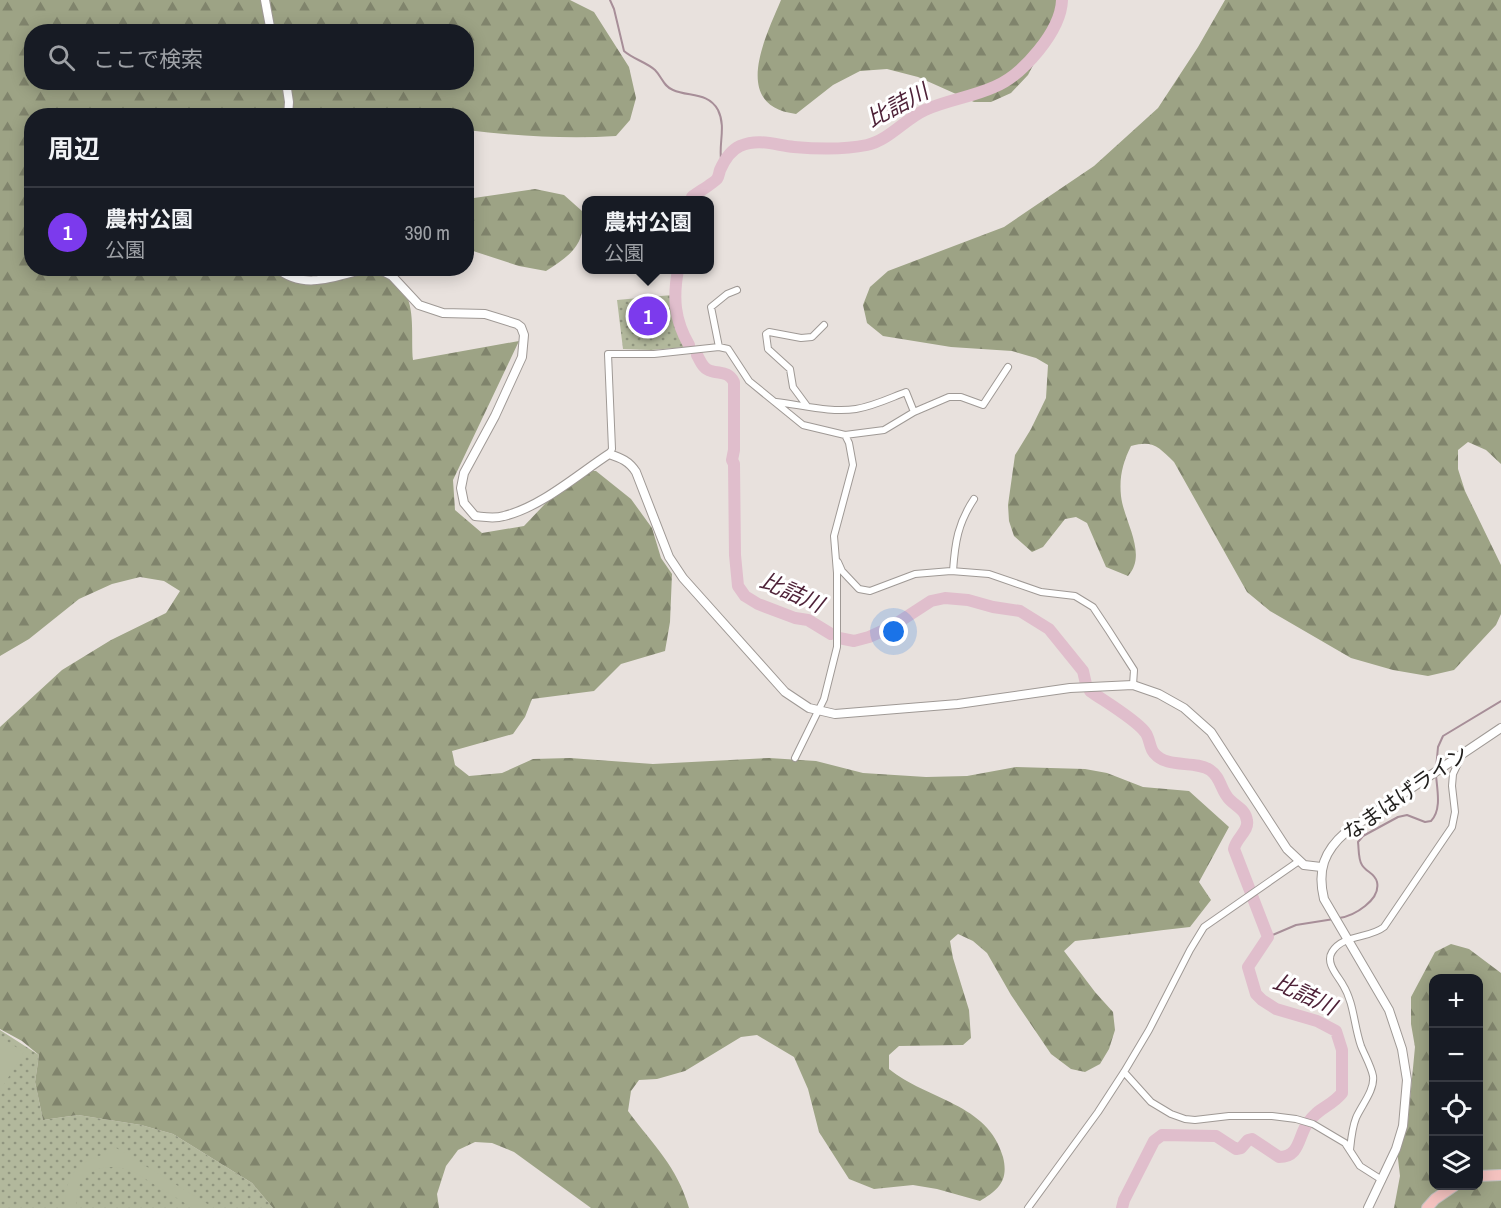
<!DOCTYPE html>
<html lang="ja">
<meta charset="utf-8">
<style>
:root{--surface:#171b24;--page:#242831;--text:#f1f3f6;--muted:#9ea1a6;--line:#363941;--accent:#7c3aed}
body{margin:0;font-family:"Archivo Narrow","Noto Sans JP",sans-serif;background:var(--page);color:var(--text)}
.controls{position:absolute;right:18px;bottom:18px;display:grid;overflow:hidden;border-radius:12px;box-shadow:0 3px 15px #0003}
.controls button{width:54px;height:54px;display:grid;place-items:center;padding:0;border:0;border-bottom:2px solid var(--line);background:var(--surface);color:var(--text);font:30px sans-serif}
.you{position:absolute;left:894px;top:632px;width:21px;height:21px;margin:-15px;border:4px solid #fff;border-radius:50%;background:#1a73e8;box-shadow:0 0 0 9px #1a73e833}
.badge{display:grid;place-items:center;width:39px;height:39px;border-radius:50%;background:var(--accent);color:#fff;font-size:20px;font-weight:700}
.pin{position:absolute;translate:-50% -50%;border:3px solid #fff;box-shadow:0 2px 6px #0006}
.popup{position:absolute;left:582px;top:196px;width:132px;height:78px;box-sizing:border-box;display:grid;place-content:center;border-radius:12px;background:var(--surface);filter:drop-shadow(0 2px 4px #0005);font-size:20px;white-space:nowrap;color:var(--muted)}
.popup b{font-size:22px;color:var(--text)}
.popup::after{content:'';position:absolute;left:50%;top:100%;margin-left:-12px;border:12px solid transparent;border-top-color:var(--surface)}
.list{margin:0;padding:0;list-style:none}
h2{display:flex;justify-content:space-between;align-items:center;height:78px;margin:0;padding:0 24px;font-size:26px}
h2 small{font-size:20px;font-weight:400;color:var(--muted)}
.list li{display:grid;grid-template-columns:39px 1fr auto;gap:18px;align-items:center;box-sizing:border-box;height:90px;padding:0 24px;border-top:2px solid var(--line)}
.list b{display:block;font-size:22px;white-space:nowrap}
.list p{margin:0;font-size:20px;white-space:nowrap;color:var(--muted)}
.list em{font-size:20px;font-style:normal;color:var(--muted)}
.icon{flex:none;width:33px;height:33px;fill:none;stroke:currentColor;stroke-width:2;stroke-linecap:round;stroke-linejoin:round}
.map{position:relative;flex:none;width:1501px;height:1208px;overflow:hidden}
.search{position:absolute;background:var(--surface);box-shadow:0 3px 15px #0003;left:24px;top:24px;width:450px;height:66px;display:flex;align-items:center;gap:15px;box-sizing:border-box;padding:0 21px;border-radius:24px;color:var(--muted);font-size:22px}
.panel{position:absolute;background:var(--surface);box-shadow:0 3px 15px #0003;left:24px;top:108px;width:450px;height:168px;border-radius:24px}
.map>svg:first-child{display:block}
</style>
<div class="map">
<svg width="1501" height="1208" viewBox="0 0 1501 1208">
<defs>
<pattern id="grass-dots" width="8" height="8" patternUnits="userSpaceOnUse" patternTransform="scale(1.5)"><rect width="8" height="8" fill="#b2b89c"/><path d="M2 2h.1M6 6h.1" fill="none" stroke="#90957f" stroke-width="1.8" stroke-linecap="round"/></pattern>
<pattern id="forest-firs" width="22" height="20" patternUnits="userSpaceOnUse" patternTransform="scale(1.5)"><rect width="22" height="20" fill="#9da385"/><path d="M5 1l3.5 6h-7zM16 11l3.5 6h-7z" fill="#80846c"/></pattern>
</defs>
<rect width="100%" height="100%" fill="#e8e1dd"/>
<path fill="url(#grass-dots)" d="M672,295L680,332L687,347L651,350L623,349L617,300Z
M0,1030L39,1055L35,1082L43,1120L78,1115L141,1125L173,1134L252,1183L273,1208H0Z"/>
<path fill="url(#forest-firs)" fill-rule="evenodd" d="M0,0H570L594,12L629,67L636,98L630,120L616,136C567,139 515,136 467,130L466,116H32V268L392,269V276C396,282 403,288 406,295C415,312 411,340 413,360L519,341L453,480L455,510L482,533L524,526L562,486L584,471H596L631,499L652,528L661,558L672,574L670,622L665,651L621,664L594,691L532,699L525,717L513,734L452,751L455,765L469,776L502,773L533,759L570,758L653,764L769,758L816,761L863,773L926,777L967,776L1016,767L1085,769L1107,773L1143,787L1189,791L1229,827L1199,882L1211,900L1190,927C1152,931 1114,937 1075,941L1064,951L1095,992L1113,1012L1115,1030L1109,1049L1100,1064L1085,1072L1071,1069L1051,1054L1011,995L987,953L973,941L958,934L950,941L953,958L969,1010L971,1038L963,1045L899,1046L889,1055V1069C927,1100 988,1103 1003,1157C1009,1181 998,1190 980,1201L937,1189L913,1185L874,1189L849,1179L819,1132L808,1089L794,1057L757,1035L741,1037L685,1071L657,1079L639,1080L631,1091L628,1111C653,1145 677,1166 689,1208H591L514,1152L492,1143L475,1142L458,1150L446,1166L437,1194L439,1208H273L252,1183L173,1134L141,1125L78,1115L43,1120L35,1082L39,1055L22,1041L0,1029V727L62,670L111,640L166,613L180,591L164,581L140,577L112,584L79,599L29,639L0,656ZM32,32H466V82H32Z
M781,0H1067L1028,75L1011,93L991,102H974L918,77L887,69L860,71L833,85L796,114C730,106 766,36 781,0Z
M1225,0H1501V464L1486,450L1468,442L1458,450V469L1465,491L1501,565V614L1496,625L1454,670L1428,676L1393,670L1351,658L1270,611L1247,592L1174,462C1158,447 1154,440 1131,446C1123,462 1119,477 1121,496C1124,522 1148,554 1128,576L1106,567L1087,523L1076,517L1065,519L1043,547L1032,552L1014,536L1009,521L1008,505L1015,455L1031,429L1046,398L1048,365L1036,358L1012,351L951,347L883,336L867,323L863,305L870,287L888,271L1004,227L1094,166L1158,108L1198,47Z
M535,189L564,195L582,211C587,244 571,255 546,271L519,266L467,249V199Z
M1451,944L1469,949L1501,973V1208H1394L1400,1176L1397,1150L1408,1120L1415,1047L1411,1024V997L1435,952ZM1434,978H1478V1186H1434Z"/>
<path fill="#b2b89c" d="M0,1037L24,1052L0,1091Z
M113,1146L214,1208H193L134,1172C105,1159 71,1172 77,1208H66C63,1177 78,1160 107,1154Z"/>
<g fill="none" stroke-linecap="round" stroke-linejoin="round">
<path stroke="#a78e98" stroke-width="2" d="M610,0L614,9L624,51C633,59 646,62 655,70C662,77 663,86 673,90C689,97 708,92 718,110C727,128 717,147 722,165
M1436,769L1438,747L1443,736L1501,701
M1339,918C1354,916 1381,900 1377,882C1375,873 1366,872 1362,865C1358,859 1359,849 1358,842L1363,836L1398,817L1407,815L1425,822L1431,821C1442,810 1437,789 1436,775
M1268,937L1296,925L1334,919"/>
<path stroke="#e0becc" stroke-width="12" d="M692,197C697,193 715,182 717,179C719,176 719,173 720,170C724,161 731,150 740,146C759,138 775,145 794,147C817,149 843,150 867,145C889,140 905,119 925,110C947,100 972,97 994,87C1023,75 1061,31 1062,0
M678,270C673,297 674,319 689,345
M697,355C701,362 703,369 711,371C721,374 728,371 734,382V450L732,460L734,464L735,555L738,586L745,596L758,604L795,618L808,620L831,634
M839,638L854,641L869,637L891,627L931,601L945,598L968,600L993,607L1020,611L1049,629L1083,671L1086,684
M1090,691C1104,701 1135,719 1145,732C1150,738 1149,747 1154,753C1167,769 1194,760 1210,770C1221,777 1221,792 1230,800C1237,807 1246,810 1247,821C1249,831 1236,838 1234,849L1268,937L1248,967L1256,994L1262,1000L1276,1009L1317,1021L1336,1031L1342,1050V1093C1331,1107 1318,1107 1307,1124C1298,1137 1300,1157 1279,1157L1252,1139L1248,1140L1241,1148L1236,1149L1216,1136L1162,1135L1154,1141L1124,1200L1122,1208"/>
<g stroke="#9f9995" stroke-width="8">
<path id="street" d="M719,347L711,307L727,294L737,290
M776,402C802,405 831,413 856,409C874,406 890,398 906,392L914,412L949,397H961L983,405L1008,367
M807,406L793,387L790,369L768,349L766,334L769,332L801,338L812,337L824,325
M845,435L884,430L914,412
M609,454L612,449L608,354H654L719,347L728,349L749,381L803,425L845,435L849,443L853,465L834,536L837,573V647L824,699L795,758
M838,562L842,571L859,589L870,591L915,574L951,571L989,574L1041,592L1075,596L1093,607L1109,631L1134,670L1133,685
M953,571C955,542 958,523 974,499
M1124,1072L1151,1102L1171,1114L1185,1119L1195,1120L1229,1116H1272L1296,1119L1313,1124L1345,1143L1360,1166L1382,1180
M1350,1150C1351,1140 1352,1128 1356,1118C1361,1106 1375,1090 1373,1076C1371,1066 1365,1056 1361,1046C1354,1026 1354,1003 1343,985C1338,976 1325,963 1332,952C1343,934 1369,939 1384,927L1452,827L1455,812L1452,786L1453,774L1462,755
M1028,1208L1098,1112L1124,1072L1149,1030L1190,950L1204,927L1299,861"/>
</g>
<g stroke="#9f9995" stroke-width="10">
<path id="secondary" d="M265,0L271,32
M286,82L289,102L288,116
M277,268C304,292 339,275 369,268
M377,268L392,276L419,305L443,313L485,314L517,324L521,327L524,335L522,357L495,416L464,473L461,488L464,503L475,516C485,517 494,519 504,516C541,507 577,475 609,454C621,458 629,461 636,472L669,557L683,578L785,692L809,708L835,714L958,704L1070,688L1133,685L1159,694L1184,708L1211,732L1287,849L1304,865L1321,867
M1368,1208L1396,1149L1403,1126L1407,1080L1402,1049L1389,1010L1324,899C1317,870 1324,851 1346,832L1501,728"/>
</g>
<g stroke="#c1c0c0" stroke-width="12">
<path id="highway" d="M1478,1176L1501,1175
M1427,1208L1435,1199L1454,1186"/>
</g>
<use href="#street" stroke="#fff" stroke-width="6"/>
<use href="#secondary" stroke="#fff" stroke-width="8"/>
<use href="#highway" stroke="#f4c2bf" stroke-width="10"/>
</g>
<g text-anchor="middle" stroke-width="6" stroke-linejoin="round" paint-order="stroke">
<g font-size="21" fill="#211f1d" stroke="#fff">
<text transform="translate(1406 793) rotate(-35)" y="7">なまはげライン</text>
</g>
<g font-size="22" font-style="italic" fill="#4e2238" stroke="#fff">
<text transform="translate(897 105) rotate(-28)" y="8">比詰川</text>
<text transform="translate(792 592) rotate(24)" y="8">比詰川</text>
<text transform="translate(1305 994) rotate(25)" y="8">比詰川</text>
</g>
</g>
</svg>
<div class="controls">
<button>+</button>
<button>−</button>
<button><svg class="icon" aria-label="locate" viewBox="0 0 24 24"><circle cx="12" cy="12" r="6"/><path d="M12 2v4M12 18v4M2 12h4M18 12h4"/></svg></button>
<button><svg class="icon" aria-label="layers" viewBox="0 0 24 24"><path d="M12 4l9 5-9 5-9-5zM3 14l9 5 9-5"/></svg></button>
</div>
<div class="you"></div>
<div class="pin badge" style="left:648px;top:316px">1</div>
<div class="popup"><b>農村公園</b>公園</div>
<div class="search"><svg class="icon" aria-label="search" viewBox="0 0 24 24"><circle cx="10" cy="10" r="6"/><path d="M15 15l6 6"/></svg>ここで検索</div>
<section class="panel">
<h2>周辺<small></small></h2>
<ul class="list">
<li><span class="badge">1</span><div><b>農村公園</b><p>公園</p></div><em>390 m</em></li>
</ul>
</section>
</div>
